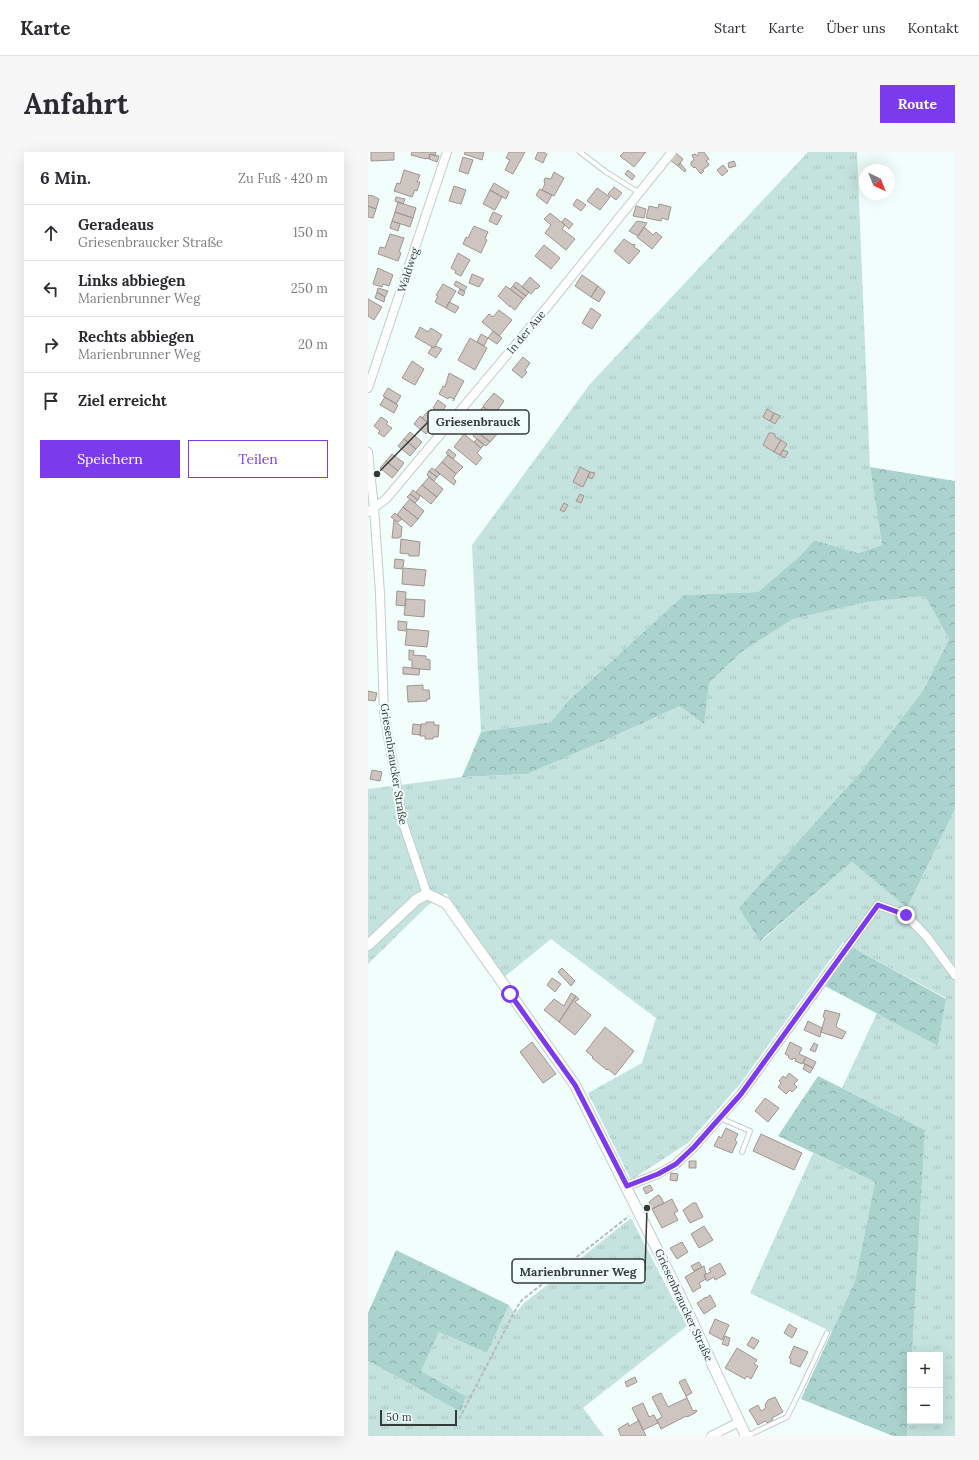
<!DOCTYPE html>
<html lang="de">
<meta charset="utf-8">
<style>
:root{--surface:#fff;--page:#f7f7f7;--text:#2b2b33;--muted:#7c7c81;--line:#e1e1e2;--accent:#7c3aed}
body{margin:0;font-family:Lora,serif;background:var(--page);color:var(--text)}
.controls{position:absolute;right:12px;bottom:12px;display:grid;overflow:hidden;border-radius:0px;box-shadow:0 4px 16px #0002}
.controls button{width:36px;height:36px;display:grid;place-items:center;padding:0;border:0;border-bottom:1px solid var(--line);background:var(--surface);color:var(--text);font:20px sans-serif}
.compass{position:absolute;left:491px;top:12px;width:36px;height:36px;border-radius:50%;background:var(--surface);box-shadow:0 4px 16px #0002;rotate:137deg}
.scale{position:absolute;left:12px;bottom:10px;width:77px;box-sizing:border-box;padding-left:4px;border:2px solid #353a39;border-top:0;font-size:11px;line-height:14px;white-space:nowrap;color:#353a39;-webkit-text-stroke:3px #f2fefc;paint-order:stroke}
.stop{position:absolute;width:12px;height:12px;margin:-9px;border:3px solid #7c3aed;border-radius:50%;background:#fff}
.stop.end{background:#7c3aed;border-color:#fff;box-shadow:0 1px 4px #0008}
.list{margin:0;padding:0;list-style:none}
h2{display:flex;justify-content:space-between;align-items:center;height:52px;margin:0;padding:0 16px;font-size:17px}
h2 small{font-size:13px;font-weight:400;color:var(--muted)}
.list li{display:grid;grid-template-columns:26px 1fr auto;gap:12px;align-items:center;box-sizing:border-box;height:56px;padding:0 16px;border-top:1px solid var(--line)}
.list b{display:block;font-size:15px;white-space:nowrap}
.list p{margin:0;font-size:13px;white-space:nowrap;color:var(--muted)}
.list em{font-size:13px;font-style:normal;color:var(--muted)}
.actions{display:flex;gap:8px;padding:12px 16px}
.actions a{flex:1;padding:9px 0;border:1px solid var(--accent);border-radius:0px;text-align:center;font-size:14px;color:var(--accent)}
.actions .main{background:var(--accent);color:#fff}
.icon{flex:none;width:22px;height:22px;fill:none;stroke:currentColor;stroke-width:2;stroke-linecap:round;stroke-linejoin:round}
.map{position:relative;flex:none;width:587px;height:1284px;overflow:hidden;border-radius:0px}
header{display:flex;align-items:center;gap:24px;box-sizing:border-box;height:56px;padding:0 20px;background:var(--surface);border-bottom:1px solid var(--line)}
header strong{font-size:19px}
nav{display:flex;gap:22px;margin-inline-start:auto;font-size:14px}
.intro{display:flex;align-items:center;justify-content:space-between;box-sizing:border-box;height:96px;padding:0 24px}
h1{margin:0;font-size:28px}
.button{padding:10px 18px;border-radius:0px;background:var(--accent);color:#fff;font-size:14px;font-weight:700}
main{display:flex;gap:24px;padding:0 24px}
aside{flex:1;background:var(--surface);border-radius:0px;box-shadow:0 4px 16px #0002}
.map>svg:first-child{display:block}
</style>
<header>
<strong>Karte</strong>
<nav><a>Start</a><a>Karte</a><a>Über uns</a><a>Kontakt</a></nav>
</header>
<div class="intro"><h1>Anfahrt</h1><a class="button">Route</a></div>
<main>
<aside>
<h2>6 Min.<small>Zu Fuß · 420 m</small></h2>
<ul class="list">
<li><svg class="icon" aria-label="ahead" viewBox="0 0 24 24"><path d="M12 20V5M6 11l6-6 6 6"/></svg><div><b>Geradeaus</b><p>Griesenbraucker Straße</p></div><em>150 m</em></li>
<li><svg class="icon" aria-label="left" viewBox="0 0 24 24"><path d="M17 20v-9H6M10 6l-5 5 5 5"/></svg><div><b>Links abbiegen</b><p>Marienbrunner Weg</p></div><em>250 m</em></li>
<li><svg class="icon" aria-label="right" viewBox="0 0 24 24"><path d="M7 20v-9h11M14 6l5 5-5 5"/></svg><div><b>Rechts abbiegen</b><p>Marienbrunner Weg</p></div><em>20 m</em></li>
<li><svg class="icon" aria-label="arrive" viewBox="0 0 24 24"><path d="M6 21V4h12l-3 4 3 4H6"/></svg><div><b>Ziel erreicht</b></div></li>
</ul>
<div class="actions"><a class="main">Speichern</a><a>Teilen</a></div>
</aside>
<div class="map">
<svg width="587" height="1284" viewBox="0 0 587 1284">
<defs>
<pattern id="grass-tufts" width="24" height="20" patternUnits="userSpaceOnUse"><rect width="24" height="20" fill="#c4e3de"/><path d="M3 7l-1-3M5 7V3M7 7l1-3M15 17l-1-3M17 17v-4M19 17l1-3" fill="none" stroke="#a9c4bf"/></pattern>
<pattern id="forest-crowns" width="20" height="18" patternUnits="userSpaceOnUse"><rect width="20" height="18" fill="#abd3cd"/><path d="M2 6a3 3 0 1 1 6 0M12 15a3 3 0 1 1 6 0" fill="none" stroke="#8caca7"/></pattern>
</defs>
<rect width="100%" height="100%" fill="#f2fefc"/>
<path fill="url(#grass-tufts)" d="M440,0H489L502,315L514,393L490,401L446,388L432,404L390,440L316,443L200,549L183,570L113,580L104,393L222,232Z
M557,444L581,487L556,537L492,621L393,789L484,710L539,756L587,657V1284H539L542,1239V1269H572V1203H544L557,978L474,936L509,861L570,894L578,846L475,790L372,932L320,991L263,1028L220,941L274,911L288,866L183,787L135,826L78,741L58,755L0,812V637L94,625L159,622L240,587L312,554L341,531L375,499L425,467L499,450Z
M445,1001L507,1030L487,1129L464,1180L382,1141Z
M263,1066L319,1174L215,1256L236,1284H0V1209L93,1260L98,1244L53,1219L71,1180L119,1201L141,1153L147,1162L155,1152Z"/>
<path fill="url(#forest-crowns)" d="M502,315L587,329V657L539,756L484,710L392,789L371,756L492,621L556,537L581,487L557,444L499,450L425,467L375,499L341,531L336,572L312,554L240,587L159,622L94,625L113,580L183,570L200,549L316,443L390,440L432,404L446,388L490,401L514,393Z
M484,795L578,847L570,894L457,834Z
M450,924L557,978L544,1203H542V1239L539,1284H525L433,1247L487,1129L507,1030L410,984Z
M28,1098L141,1153L119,1201L71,1180L53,1219L98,1244L93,1260L0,1209V1161Z"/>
<path fill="#cfc5c0" stroke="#9e9590" d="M3,0H26V8L3,9Z
M44,0H68L67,4L62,2L61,7L58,6V7L43,3Z
M97,0H116L114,8L96,2Z
M141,0H157L145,22L137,18L142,8L138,6Z
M170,0H175L179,2L175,11L167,7Z
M256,0H278L266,15L252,4Z
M331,0H336L341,7L338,9L341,12L340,14L334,18L336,19L333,22L327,15L326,16L323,13V10L326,8L324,3L327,2L329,4Z
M308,1L315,7L310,14L302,8Z
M62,2L71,4L69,10L61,7Z
M95,5L105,8L100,22L91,19Z
M366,9L368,14L361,16L360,11Z
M312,11L318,18L317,20L310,14Z
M355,13L360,19L354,24L349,18Z
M36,18L52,23L49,30H52L49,39L47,38L44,45L26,39L29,31L32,32Z
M260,18L267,24L264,28L257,22Z
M186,20L196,26L186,44L174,38L177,32L176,29L177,26L183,27Z
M126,31L141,40L138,47L122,38Z
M86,34L98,38L93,52L81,49Z
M246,35L254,41L248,48L240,42Z
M229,36L242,45L232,58L219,49Z
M172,37L184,43L179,52L168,43Z
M122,38L134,45L127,58L115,52Z
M0,43L2,44L3,43L11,47L8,57L0,54Z
M28,45L37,47L35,52L27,49Z
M209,47L218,53L213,59L205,53Z
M30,50L48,56L45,66L27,60Z
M291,52L303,55L300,68L294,66L293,69L278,66L281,54L290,56Z
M0,54L8,57L5,66L0,65Z
M268,54L278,57L276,66L265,64Z
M27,60L45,66L42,75L24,69Z
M125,60L134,64L129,73L121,69Z
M182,61L197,73L194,77L207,87L198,98L177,81L183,73L176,67Z
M197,66L205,72L201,77L194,70Z
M24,69L32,72L30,79L22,76Z
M269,69L279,71L270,84L261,79Z
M106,74L120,80L117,87L119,88L113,101L95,92L98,85L100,86Z
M276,75L285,83L288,80L294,85L284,97L269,85Z
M22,82L36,86L31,100L33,101L30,109L10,102L12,95L17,96Z
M256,87L265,93L266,92L267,93L266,95L272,99L261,112L246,99Z
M176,93L192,106L183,117L167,104Z
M90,101L102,108L93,124L87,121L88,119L83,116Z
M10,116L25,123L21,134L15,132L14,135L5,132Z
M104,122L116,127L111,135L101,131Z
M214,123L230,134L223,145L207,134Z
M162,125L172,134L169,137L168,136L163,142L154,135Z
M88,129L99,135L96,139L86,133Z
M148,130L161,140L158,144L145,134Z
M75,132L88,139L78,156L67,150L70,144L68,143Z
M138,134L155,147L147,158L142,154V155L130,144Z
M145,134L158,144L155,147L142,137Z
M230,134L237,140L231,150L223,145Z
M10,136L20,139L17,145L9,140Z
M92,137L97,140L95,144L90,141Z
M9,140L17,145L16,150L7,146Z
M0,147L14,155L6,168L0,164Z
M81,150L91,155L87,161L78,156Z
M223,156L233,163L224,177L214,171Z
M131,158L144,168L131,184L114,170L121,162L125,165Z
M52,175L60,180L63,176L74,183L66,196L47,185Z
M125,179L134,186L129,192L120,186Z
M113,182L120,186L116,194L109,190Z
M102,186L119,196L107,218L90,208Z
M68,194L74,197L68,206L60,201L64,195L66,196Z
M155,205L162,211L157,218L159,220L154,226L144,218Z
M44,209L56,217L47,233L34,226Z
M81,221L96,229L85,249L86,247L81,245L80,247L71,242L75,234L77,235Z
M20,236L33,244L28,252L15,244Z
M126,241L136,249L126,263L115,254Z
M17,245L30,253L26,261L12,253Z
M70,248L78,254L73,261L65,256Z
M115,255L126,265L124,268L112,258Z
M399,257L406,261L402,269L395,265Z
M104,258L121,272L112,282L95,269Z
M60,259L72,269L66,276L52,264L54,266Z
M406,261L412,264L407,272L402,269Z
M52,264L66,276L64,275L58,282L46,272Z
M13,265L19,269L20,270L18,272L24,276L16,285L10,281L12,279L6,274Z
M121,271L131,280L122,290L112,282Z
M108,279L122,290L118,294L105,284Z
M42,280L54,290L48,297L36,287Z
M401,281H404L407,282V285L413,288L406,300L395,293Z
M96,282L113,296L109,301L114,306L108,313L86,295Z
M36,287L48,297L42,304L30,294Z
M109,287L116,293L113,296L106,290Z
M413,288L419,292L412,303L406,300Z
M81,297L88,303L85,307L78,301Z
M415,298L420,300L417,306L412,303Z
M24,302L36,311L30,319L18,309Z
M80,303L95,315L88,322L74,310Z
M18,309L30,319L24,326L12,316Z
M74,310L88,322L85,326L88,329L86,333L67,318Z
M212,315L222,320L215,335L205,330Z
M64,316L72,322L69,325L61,319Z
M61,319L69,325L66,329L59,323Z
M222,320L227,321L224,327L220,325Z
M61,325L75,337L69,345L54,333Z
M54,333L69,345L63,352L48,340Z
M45,338L52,344L50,348L42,342Z
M42,342L50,348L47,351L39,345Z
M212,342L216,344L213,351L208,349Z
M42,347L56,359L50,367L35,355Z
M196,351L200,353L196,360L192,358Z
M35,355L50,367L43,375L29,363Z
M27,361L34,367L30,370L23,365Z
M26,368L34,375L33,385H31V386H24Z
M33,387L52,390L51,404H41V402L32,401Z
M27,407L36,408L35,415H34V417L26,416Z
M35,416L58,418L56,434L34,432Z
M29,439L38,440L37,454L28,453Z
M38,447L57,448L56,465L36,463Z
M30,469L39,470L38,479L30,478Z
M39,477L61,479L59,495L37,493Z
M41,498L46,499L45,503L58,504V507L62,508V518L44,516V508H41Z
M35,515L52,517L51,523L35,522Z
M55,533V538H61L62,547H59V549L40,550L39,534Z
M0,539L9,541L7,549L0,548Z
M58,570H66V573H71L70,585H65V587H57V584H52L53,572H58Z
M45,572L53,573L52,583L44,582Z
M4,618L14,620L12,629L2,627Z
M194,816L207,829L203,834L190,820Z
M184,826L193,832L187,840L179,833Z
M203,841L208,844L191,870L176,858L186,847L196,854Z
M208,844L211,847L207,850L223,863L207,883L191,870Z
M457,858L472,862L468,874L470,876L478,880L474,887L453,880L457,866L455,865Z
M440,869L454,876L452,885L436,878Z
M237,875L266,899L247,923L240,917L239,918L224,906L225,905L218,899Z
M164,890L188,922L175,931L152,900Z
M422,890L434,896L431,902L438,905L434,912L427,909L428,907L425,906L424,908L420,905L421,904L417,902Z
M446,891L450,893L447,900L442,898Z
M438,905L448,910L445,916L435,911Z
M437,912L445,916L442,921L435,917Z
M421,921L430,928L426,932L429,935L424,940L422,938L418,942L410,935L413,931L411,929L415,924L418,926Z
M397,946L411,956L400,970L387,959Z
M358,976L370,982L367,988L369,990L364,1001L346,994L351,984L353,986Z
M393,982L434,1001L426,1018L385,999Z
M321,1009H328V1016H321Z
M303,1021L310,1022L309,1029L302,1028Z
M282,1033L285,1038L278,1042L275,1036Z
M290,1043L292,1044L296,1051L284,1057L281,1050Z
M304,1047L310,1059L306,1061L310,1068L294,1076L284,1057Z
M325,1051H328L335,1065L322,1071L315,1058Z
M336,1074L345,1088L331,1096L323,1082Z
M314,1090L320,1100L309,1107L302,1096Z
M331,1110L334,1115L326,1119L323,1114Z
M352,1111L358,1122L347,1128L346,1125L339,1129L336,1123L343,1120L341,1117Z
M336,1114L338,1122L336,1123L338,1127L331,1131L333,1135L325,1140L317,1125Z
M342,1143L348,1154L336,1162L329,1151L338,1145V1146Z
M347,1167L361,1173L354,1188L341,1181Z
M421,1172L429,1177L424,1186L416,1181Z
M357,1184L362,1186L360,1194L354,1192Z
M384,1185L391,1189L386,1197L379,1193Z
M426,1194L440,1200L432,1215L422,1211L423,1207L421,1206Z
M369,1196L389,1208L386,1212L390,1214L383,1227L379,1224L377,1227L357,1216Z
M267,1225L269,1230L259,1235L257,1230Z
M317,1227L324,1241L318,1244L311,1230Z
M293,1241L300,1255L319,1246L318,1244L325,1259L328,1258L329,1259L327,1261L319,1265L318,1264L293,1277L289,1268L294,1265L284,1245Z
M407,1245L415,1260L404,1266L405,1268L399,1271L397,1269L390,1273L381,1258L390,1253L393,1259L398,1256L397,1253L400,1248Z
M275,1251L281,1265L286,1263L290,1271L275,1278L264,1256Z
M270,1267L278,1284H253L250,1277L260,1271L261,1274L270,1269Z"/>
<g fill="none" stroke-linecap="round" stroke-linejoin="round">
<g stroke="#c2cdcb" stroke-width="6">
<path id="service" d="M212,0L238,20L270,40
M352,966L382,979L374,1000
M379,1284L419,1265L431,1241L459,1181"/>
</g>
<g stroke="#c2cdcb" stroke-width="10">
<path id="minor" d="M0,236L79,0
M0,300L6,356L12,441L16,560L35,671L59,742
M0,360L18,347L180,154L304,0
M259,1034L290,1022L308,1012L326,995L373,942L510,753L538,763L559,785L587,823
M343,1284L371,1270"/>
</g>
<g stroke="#c2cdcb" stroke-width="12">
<path id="tertiary" d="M0,793L48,748L59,742L78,751L207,933L309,1137L378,1284"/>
</g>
<path stroke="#b4bebc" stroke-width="2" stroke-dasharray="4 2" stroke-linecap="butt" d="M91,1267L149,1155L154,1148L261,1064"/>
<use href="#service" stroke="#fff" stroke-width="4"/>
<use href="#minor" stroke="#fff" stroke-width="8"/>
<use href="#tertiary" stroke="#fff" stroke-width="10"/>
</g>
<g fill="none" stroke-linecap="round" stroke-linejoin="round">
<path stroke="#7c3aed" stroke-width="5" d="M142,842L207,933L259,1034L290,1022L308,1012L326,995L373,942L510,753L538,763"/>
</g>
<g text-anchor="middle" stroke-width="4" stroke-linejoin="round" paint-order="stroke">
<g font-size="11" fill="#353a39" stroke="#f2fefc">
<text transform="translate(40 118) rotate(-72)" y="4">Waldweg</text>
<text transform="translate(158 180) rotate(-50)" y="4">In der Aue</text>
<text transform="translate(26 612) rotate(81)" y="4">Griesenbraucker Straße</text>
<text transform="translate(316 1153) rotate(65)" y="4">Griesenbraucker Straße</text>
</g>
</g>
<path fill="none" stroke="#353a39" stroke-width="1.5" d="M9 322L60 270M279 1056L277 1119"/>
<g fill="#353a39" stroke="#f2fefc" stroke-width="1.5">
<circle cx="9" cy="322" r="4"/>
<circle cx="279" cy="1056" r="4"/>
</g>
<g fill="#f2fefc" stroke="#353a39" stroke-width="1.5">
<rect x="60" y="258" width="101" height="24" rx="4"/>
<rect x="144" y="1107" width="133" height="24" rx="4"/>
</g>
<g font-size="12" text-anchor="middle" font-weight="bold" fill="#353a39">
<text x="110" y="274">Griesenbrauck</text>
<text x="210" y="1124">Marienbrunner Weg</text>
</g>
</svg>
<div class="controls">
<button>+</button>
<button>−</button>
</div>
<svg class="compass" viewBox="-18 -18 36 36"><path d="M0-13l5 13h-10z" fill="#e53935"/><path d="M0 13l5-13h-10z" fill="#7c7c81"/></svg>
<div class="scale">50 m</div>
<div class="stop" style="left:142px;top:842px"></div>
<div class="stop end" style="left:538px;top:763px"></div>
</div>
</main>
